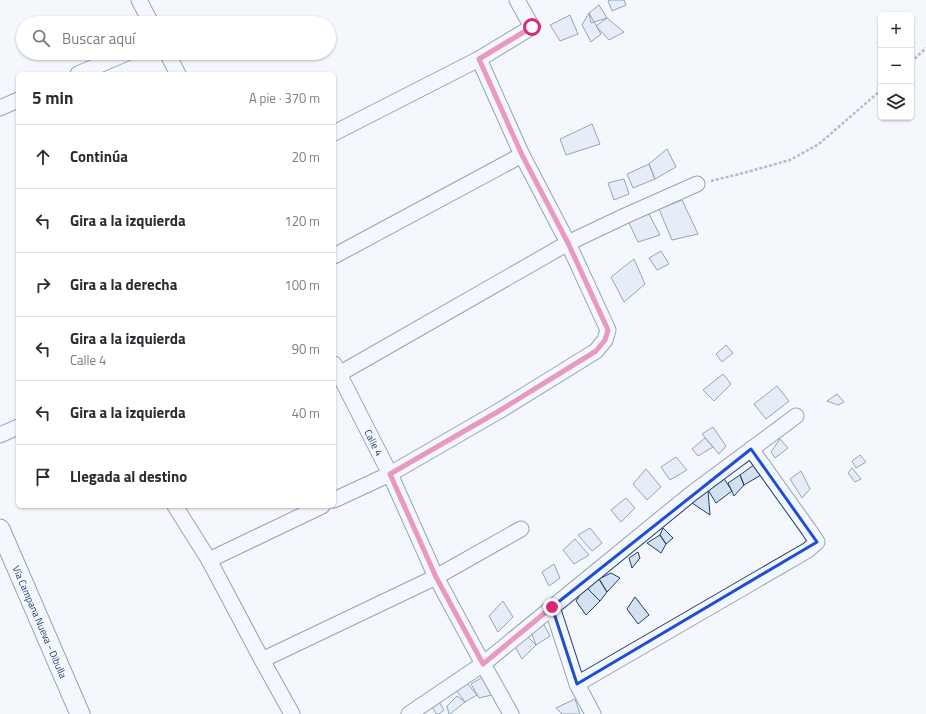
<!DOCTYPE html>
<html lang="es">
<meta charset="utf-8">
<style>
:root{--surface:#fff;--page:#f2f2f3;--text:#2b2b33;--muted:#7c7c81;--line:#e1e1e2}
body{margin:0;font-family:"Titillium Web",sans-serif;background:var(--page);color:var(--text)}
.controls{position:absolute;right:12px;top:12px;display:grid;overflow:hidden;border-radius:6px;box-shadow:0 1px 3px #0004}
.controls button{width:36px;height:36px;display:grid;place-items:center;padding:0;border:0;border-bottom:1px solid var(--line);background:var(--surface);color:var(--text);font:20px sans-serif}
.stop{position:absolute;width:12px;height:12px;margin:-9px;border:3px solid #db2777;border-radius:50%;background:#fff}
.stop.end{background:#db2777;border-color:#fff;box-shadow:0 1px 4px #0008}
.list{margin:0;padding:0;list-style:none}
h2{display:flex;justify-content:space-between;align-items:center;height:52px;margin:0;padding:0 16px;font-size:17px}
h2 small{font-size:13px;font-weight:400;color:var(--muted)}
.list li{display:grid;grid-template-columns:26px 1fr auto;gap:12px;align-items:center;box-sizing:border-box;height:64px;padding:0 16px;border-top:1px solid var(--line)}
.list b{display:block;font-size:15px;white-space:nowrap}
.list p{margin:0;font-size:13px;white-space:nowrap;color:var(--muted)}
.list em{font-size:13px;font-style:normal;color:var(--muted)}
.icon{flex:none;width:22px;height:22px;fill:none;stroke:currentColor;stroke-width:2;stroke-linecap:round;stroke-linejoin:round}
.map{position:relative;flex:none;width:926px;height:714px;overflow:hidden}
.search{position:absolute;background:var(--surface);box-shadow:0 1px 3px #0004;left:16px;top:16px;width:320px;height:44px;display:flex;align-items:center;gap:10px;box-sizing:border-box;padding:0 14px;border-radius:22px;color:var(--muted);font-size:15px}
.panel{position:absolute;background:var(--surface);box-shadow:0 1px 3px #0004;left:16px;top:72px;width:320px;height:436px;border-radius:6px}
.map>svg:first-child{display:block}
</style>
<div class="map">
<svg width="926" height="714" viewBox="0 0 926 714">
<rect width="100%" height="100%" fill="#f4f7fb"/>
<path fill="#d5e0f0" stroke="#1d3f73" d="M610,0H624L626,5L612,11L608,1Z
M599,5L607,18L591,23L589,13Z
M589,13L601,34L591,42L582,25Z
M570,15L578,34L560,41L550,25Z
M607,18L624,32L609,40L596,26Z
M592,124L600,144L566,155L560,139Z
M667,149L676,167L655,179L649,164Z
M649,164L655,179L633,188L627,174Z
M624,179L629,194L614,200L608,183Z
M682,200L698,234L672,240L659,209Z
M649,214L660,235L638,242L628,221Z
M661,251L669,264L657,270L649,258Z
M634,259L645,284L624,302L611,277Z
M726,345L733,353L722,362L716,354Z
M723,374L731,384L714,401L703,390Z
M777,386L789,401L766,419L754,404Z
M837,394L844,402L838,405L827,401Z
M713,427L726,446L719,454L702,434Z
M705,438L713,447L698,456L692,449Z
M780,439L788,448L775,458L771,452Z
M860,455L866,462L856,468L852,461Z
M676,457L687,470L670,480L661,467Z
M755,464L761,475L744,485L740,475Z
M852,468L861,479L855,482L848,473Z
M646,469L661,487L647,500L633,484Z
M801,471L810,489L802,498L790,479Z
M740,475L744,485L734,496L728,483Z
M723,477L732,491L716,503L708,490Z
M708,490L710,515L692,503L700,493Z
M626,498L635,508L621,522L611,510Z
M590,528L602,543L592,551L578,535Z
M663,528L673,538L666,544L660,535Z
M660,535L666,544L661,553L647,543Z
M575,539L589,555L574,564L563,550Z
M638,552L640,558L632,568L629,558Z
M554,564L560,578L549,586L542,572Z
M611,573L620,578L607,592L599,579Z
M599,579L607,592L600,601L585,586Z
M585,586L600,601L586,615L576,601Z
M635,597L649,615L638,624L627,609Z
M503,601L513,617L498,632L489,616Z
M543,623L550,636L536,645L531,632Z
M525,634L536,645L522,659L514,645Z
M486,675L496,694L479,698L471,684Z
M466,682L477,695L465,702L456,690Z
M457,696L465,702L450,714H449L447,706Z
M575,699L580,714H562L556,708Z
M438,700L444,710L439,714H436L431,704Z"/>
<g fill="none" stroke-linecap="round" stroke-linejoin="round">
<g stroke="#1d3f73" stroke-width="17">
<g id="minor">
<path d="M139,0L151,23"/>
<path d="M167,53L178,74"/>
<path d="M78,74L127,53"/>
<path d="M0,108L18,100"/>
<path d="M334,133L479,59L532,27L517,0"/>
<path d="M334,256L522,155"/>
<path id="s1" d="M334,364L390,474L436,577L483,664L511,714"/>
<path d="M339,374L568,243L627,215L697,184"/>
<path d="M0,435L18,427"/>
<path d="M334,500L390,474L499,411L596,351L605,340L608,330L568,243L522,155L479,59"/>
<path d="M175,506L209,560L262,660L292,714"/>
<path d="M209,560L322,506"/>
<path d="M552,607L577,684L593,714"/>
<path d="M262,660L436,577L521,529"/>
<path d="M577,684L808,550L817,542L809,530L751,449"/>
<path d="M409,714L483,664L691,494L796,416"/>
</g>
</g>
<g stroke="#1d3f73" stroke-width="21">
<g id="tertiary">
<path id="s2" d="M0,529L80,714"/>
</g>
</g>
<path stroke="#5e769c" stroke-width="2.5" stroke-dasharray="3 2" stroke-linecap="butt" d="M911,62L926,48
M711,181L747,172L790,160L819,144L881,90"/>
<use href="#minor" stroke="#f4f7fb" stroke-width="15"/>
<use href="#tertiary" stroke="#f4f7fb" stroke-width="19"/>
</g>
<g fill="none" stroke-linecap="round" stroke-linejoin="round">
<path stroke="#db2777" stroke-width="5" d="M532,27L479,59L522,155L568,243L608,330L605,340L596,351L499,411L390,474L436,577L483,664L552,607"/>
</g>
<path d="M0 0H926V714H0ZM751,449L817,542L577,684L552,607Z" fill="#f4f7fb" fill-opacity=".55" fill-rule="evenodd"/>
<path fill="none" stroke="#1d4ed8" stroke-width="3" stroke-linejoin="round" d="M751,449L817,542L577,684L552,607Z"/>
<g text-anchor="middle" stroke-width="3" stroke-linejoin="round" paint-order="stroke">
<g font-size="10" fill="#1d3f73" stroke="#f4f7fb">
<text dy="4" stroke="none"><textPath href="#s1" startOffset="88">Calle 4</textPath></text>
<text dy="4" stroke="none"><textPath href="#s2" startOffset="101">Vía Campana Nueva - Dibulla</textPath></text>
</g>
</g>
</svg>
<div class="controls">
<button>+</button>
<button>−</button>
<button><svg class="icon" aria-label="layers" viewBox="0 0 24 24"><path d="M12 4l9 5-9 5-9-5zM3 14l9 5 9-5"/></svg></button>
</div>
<div class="stop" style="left:532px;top:27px"></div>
<div class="stop end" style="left:552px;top:607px"></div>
<div class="search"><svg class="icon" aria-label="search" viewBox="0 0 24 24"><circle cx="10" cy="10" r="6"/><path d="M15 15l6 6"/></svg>Buscar aquí</div>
<section class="panel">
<h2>5 min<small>A pie · 370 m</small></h2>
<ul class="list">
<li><svg class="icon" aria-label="ahead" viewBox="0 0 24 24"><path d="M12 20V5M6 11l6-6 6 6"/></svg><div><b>Continúa</b></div><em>20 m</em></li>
<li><svg class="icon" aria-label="left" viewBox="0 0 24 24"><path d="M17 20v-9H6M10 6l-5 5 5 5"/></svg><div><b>Gira a la izquierda</b></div><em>120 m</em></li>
<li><svg class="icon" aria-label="right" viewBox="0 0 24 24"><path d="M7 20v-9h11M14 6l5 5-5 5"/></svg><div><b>Gira a la derecha</b></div><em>100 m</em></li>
<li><svg class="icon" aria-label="left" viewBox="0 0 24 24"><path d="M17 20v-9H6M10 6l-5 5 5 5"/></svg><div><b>Gira a la izquierda</b><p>Calle 4</p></div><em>90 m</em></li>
<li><svg class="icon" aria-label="left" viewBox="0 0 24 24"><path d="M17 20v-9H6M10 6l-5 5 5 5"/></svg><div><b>Gira a la izquierda</b></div><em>40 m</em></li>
<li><svg class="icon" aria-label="arrive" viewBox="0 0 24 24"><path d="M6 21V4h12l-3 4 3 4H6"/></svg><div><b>Llegada al destino</b></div></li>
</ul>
</section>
</div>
